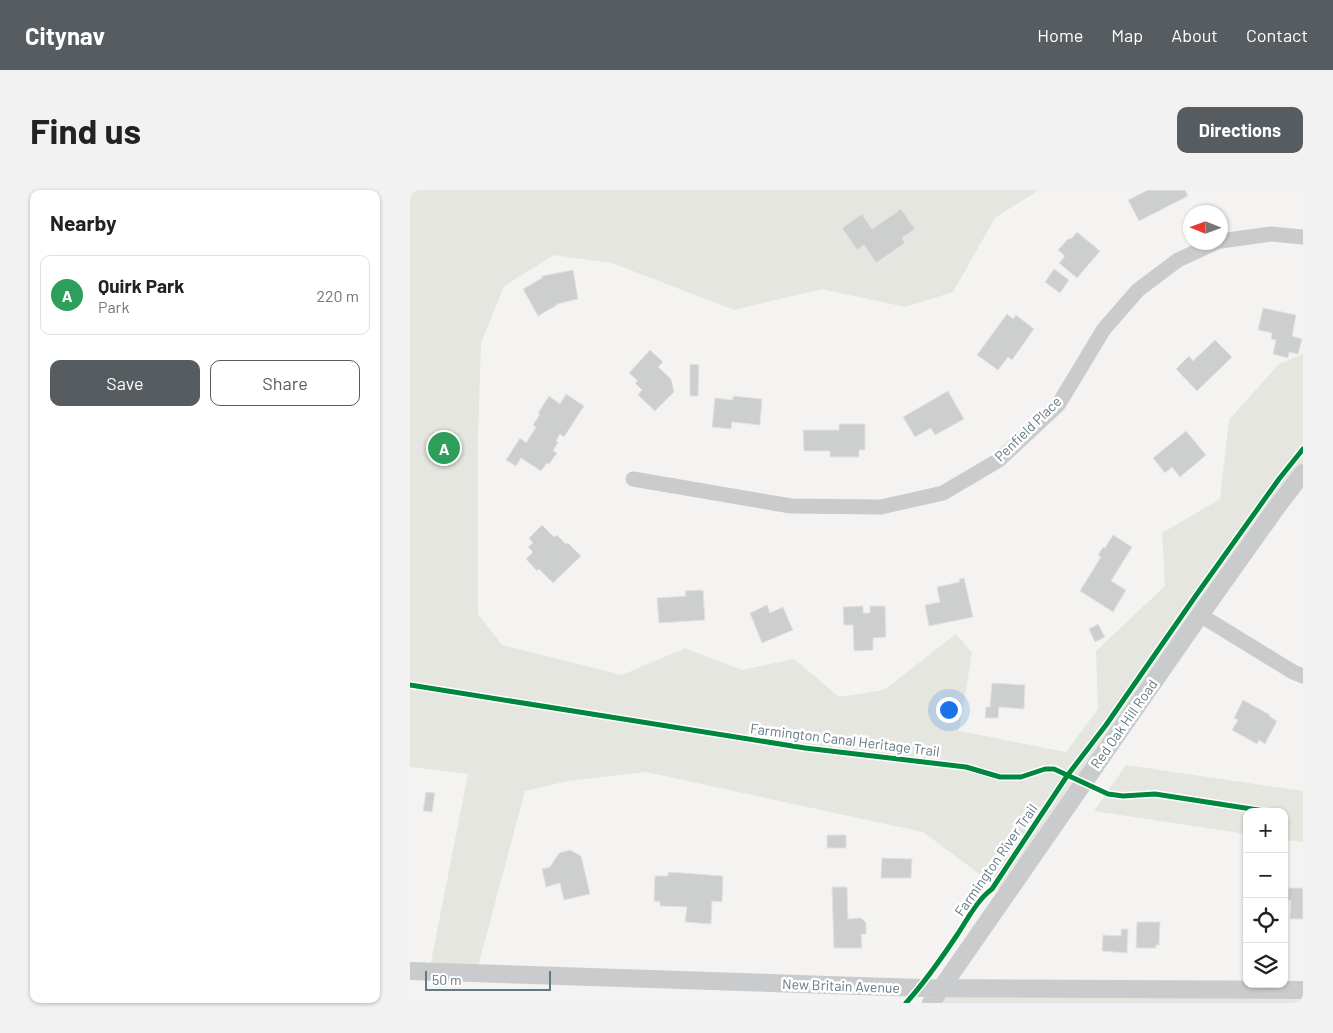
<!DOCTYPE html>
<meta charset="utf-8">
<style>
:root{--surface:#fff;--page:#f2f2f2;--text:#222;--muted:#767676;--line:#e0e0e0;--accent:#565c5f}
body{margin:0;font-family:Barlow,sans-serif;background:var(--page);color:var(--text)}
.controls{position:absolute;right:15px;bottom:15px;display:grid;overflow:hidden;border-radius:10px;box-shadow:0 1px 4px #0004}
.controls button{width:45px;height:45px;display:grid;place-items:center;padding:0;border:0;border-bottom:1px solid var(--line);background:var(--surface);color:var(--text);font:25px sans-serif}
.compass{position:absolute;left:773px;top:15px;width:45px;height:45px;border-radius:50%;background:var(--surface);box-shadow:0 1px 4px #0004;rotate:271deg}
.scale{position:absolute;left:15px;bottom:12px;width:126px;box-sizing:border-box;padding-left:5px;border:2px solid #637983;border-top:0;font-size:14px;line-height:18px;white-space:nowrap;color:#637983;-webkit-text-stroke:4px #fff;paint-order:stroke}
.you{position:absolute;left:538px;top:519px;width:18px;height:18px;margin:-12px;border:4px solid #fff;border-radius:50%;background:#1a73e8;box-shadow:0 0 0 8px #1a73e833}
.badge{display:grid;place-items:center;width:32px;height:32px;border-radius:50%;background:var(--accent);color:#fff;font-size:16px;font-weight:700}
.pin{position:absolute;translate:-50% -50%;border:2px solid #fff;box-shadow:0 1px 5px #0006}
.list{margin:0;padding:0;list-style:none}
h2{display:flex;justify-content:space-between;align-items:center;height:65px;margin:0;padding:0 20px;font-size:21px}
h2 small{font-size:16px;font-weight:400;color:var(--muted)}
.list li{display:grid;grid-template-columns:32px 1fr auto;gap:15px;align-items:center;box-sizing:border-box;height:80px;margin:0 10px 10px;padding:0 10px;border:1px solid var(--line);border-radius:10px}
.list b{display:block;font-size:19px;white-space:nowrap}
.list p{margin:0;font-size:16px;white-space:nowrap;color:var(--muted)}
.list em{font-size:16px;font-style:normal;color:var(--muted)}
.actions{display:flex;gap:10px;padding:15px 20px}
.actions a{flex:1;padding:11px 0;border:1px solid var(--accent);border-radius:10px;text-align:center;font-size:18px;color:var(--accent)}
.actions .main{background:var(--accent);color:#fff}
.icon{flex:none;width:28px;height:28px;fill:none;stroke:currentColor;stroke-width:2;stroke-linecap:round;stroke-linejoin:round}
.map{position:relative;flex:none;width:893px;height:813px;overflow:hidden;border-radius:10px}
header{display:flex;align-items:center;gap:30px;box-sizing:border-box;height:70px;padding:0 25px;background:var(--accent);color:#fff}
header strong{font-size:24px}
nav{display:flex;gap:28px;margin-inline-start:auto;font-size:18px}
.intro{display:flex;align-items:center;justify-content:space-between;box-sizing:border-box;height:120px;padding:0 30px}
h1{margin:0;font-size:35px}
.button{padding:12px 22px;border-radius:10px;background:var(--accent);color:#fff;font-size:18px;font-weight:700}
main{display:flex;gap:30px;padding:0 30px}
aside{flex:1;background:var(--surface);border-radius:10px;box-shadow:0 1px 4px #0004}
.map>svg:first-child{display:block}
</style>
<header>
<strong>Citynav</strong>
<nav><a>Home</a><a>Map</a><a>About</a><a>Contact</a></nav>
</header>
<div class="intro"><h1>Find us</h1><a class="button">Directions</a></div>
<main>
<aside>
<h2>Nearby<small></small></h2>
<ul class="list">
<li><span class="badge" style="background:#2e9e5b">A</span><div><b>Quirk Park</b><p>Park</p></div><em>220 m</em></li>
</ul>
<div class="actions"><a class="main">Save</a><a>Share</a></div>
</aside>
<div class="map">
<svg width="893" height="813" viewBox="0 0 893 813">
<rect width="100%" height="100%" fill="#f4f3f1"/>
<path fill="#e4e6df" d="M0,0H629L585,28L543,102L495,117L412,99L324,120L202,73L144,65L94,96L71,153L68,246V424L92,455L212,485L275,458L332,480L384,469L429,507L474,500L546,444L562,463L549,541L656,562L688,519L686,461L755,396L752,343L810,309L819,230L869,174L893,164V283L596,704L513,642L236,582L158,591L115,601L66,784L19,782L58,584L0,577Z
M716,575L893,601V652L874,650V622H837V644L684,621Z
M532,798L893,800V813H521Z"/>
<path fill="#cdcfce" stroke="#e3e2e1" d="M738,0H775L778,6L729,31L718,10Z
M491,19L505,39L492,48L495,53L466,73L454,55L447,60L432,38L452,24L462,39Z
M667,42L690,61L667,88L649,73L655,66L648,60L658,49L662,48Z
M644,79L659,90L650,103L635,92Z
M163,80L168,109L147,114V115L128,126L113,99L132,88V86Z
M853,118L886,125L882,146L892,149L888,164L879,162L878,168L863,164L866,150L861,149L862,143L848,140Z
M597,124L603,129L606,125L624,139L602,170L598,167L588,180L567,165Z
M805,150L822,167L787,201L766,179L779,166L783,171Z
M240,160L253,172L248,177L261,189L264,202L245,221L228,205L232,200L225,193L228,191L219,183Z
M280,174L289,175L288,206H280Z
M538,201L554,229L525,245L521,238L505,247L493,227Z
M156,204L174,216L154,247L150,244L146,251L148,252L143,261L147,263L139,274L137,273L131,281L111,268L106,276L96,270L110,248L116,253L126,237L123,235L130,224L128,223L139,206L150,214Z
M323,206L352,209L350,235L322,232L321,239L302,237L305,208L323,210Z
M429,234H455V260H449V267H420V261H394L393,240H429Z
M776,241L796,265L770,287L762,277L755,283L743,268Z
M132,335L144,347L147,345L156,354L158,353L171,366L143,393L129,379L127,381L116,369L123,362L118,357L123,353L119,348Z
M703,345L722,357L701,391L716,400L703,422L670,401L691,367L688,365L693,357L695,358Z
M554,388L563,427L519,436L515,415L530,412L527,397L550,392L549,389Z
M293,400L295,430L249,433L247,408L276,406L275,401Z
M357,415L360,423L373,417L383,440L352,453L340,423Z
M453,416V423H460V416H475L476,447L463,448V460L444,461L443,435H434L433,417Z
M688,434L695,447L685,452L679,439Z
M582,493L615,495L614,519L589,517L588,528H575L576,517H580Z
M833,510L860,525L859,526L867,531L855,554L849,550L847,554L822,540L828,530L824,528Z
M16,602L25,603L22,622L13,621Z
M417,645H436V658H417Z
M160,660L171,666L180,704L154,710L150,693L136,697L132,679L140,677L149,663Z
M472,668L502,669L501,688H471Z
M258,682L313,686L312,712L302,711L301,734L275,732L277,717L250,716V712L244,711L245,686H258Z
M422,697H437L438,729L451,728L456,733V744H451L452,758H424Z
M879,698H893V729H880L881,710H878Z
M727,732H750L749,755H746V758H726Z
M711,739H718L717,763L692,761L693,745L711,746Z"/>
<g fill="none" stroke-linecap="round" stroke-linejoin="round">
<path stroke="#cacbcc" stroke-width="15" d="M811,51L861,44L893,47
M223,289L381,316L471,317L533,303L589,270L648,215L694,139L728,100L768,70L807,52
M790,425L883,482L893,486"/>
<path stroke="#cacbcc" stroke-width="18" d="M0,781L510,798L893,800
M521,813L790,425L869,314L893,283"/>
<g stroke="#fff" stroke-width="8">
<path id="cycleway" d="M0,495L395,558L556,577L590,587H611L635,579H644L698,604L713,606L745,604L861,622
M496,813C515,792 531,769 547,745C557,730 567,710 582,699L657,586L696,535L787,404L869,289L893,259"/>
</g>
<use href="#cycleway" stroke="#00873e" stroke-width="5"/>
</g>
<g text-anchor="middle" stroke-width="5" stroke-linejoin="round" paint-order="stroke">
<g font-size="14" fill="#637983" stroke="#fff">
<text transform="translate(618 239) rotate(-44)" y="5">Penfield Place</text>
<text transform="translate(714 534) rotate(-55)" y="5">Red Oak Hill Road</text>
<text transform="translate(435 550) rotate(7)" y="5">Farmington Canal Heritage Trail</text>
<text transform="translate(586 670) rotate(-55)" y="5">Farmington River Trail</text>
<text transform="translate(431 796) rotate(2)" y="5">New Britain Avenue</text>
</g>
</g>
</svg>
<div class="controls">
<button>+</button>
<button>−</button>
<button><svg class="icon" aria-label="locate" viewBox="0 0 24 24"><circle cx="12" cy="12" r="6"/><path d="M12 2v4M12 18v4M2 12h4M18 12h4"/></svg></button>
<button><svg class="icon" aria-label="layers" viewBox="0 0 24 24"><path d="M12 4l9 5-9 5-9-5zM3 14l9 5 9-5"/></svg></button>
</div>
<svg class="compass" viewBox="-18 -18 36 36"><path d="M0-13l5 13h-10z" fill="#e53935"/><path d="M0 13l5-13h-10z" fill="#767676"/></svg>
<div class="scale">50 m</div>
<div class="you"></div>
<div class="pin badge" style="left:34px;top:258px;background:#2e9e5b">A</div>
</div>
</main>
